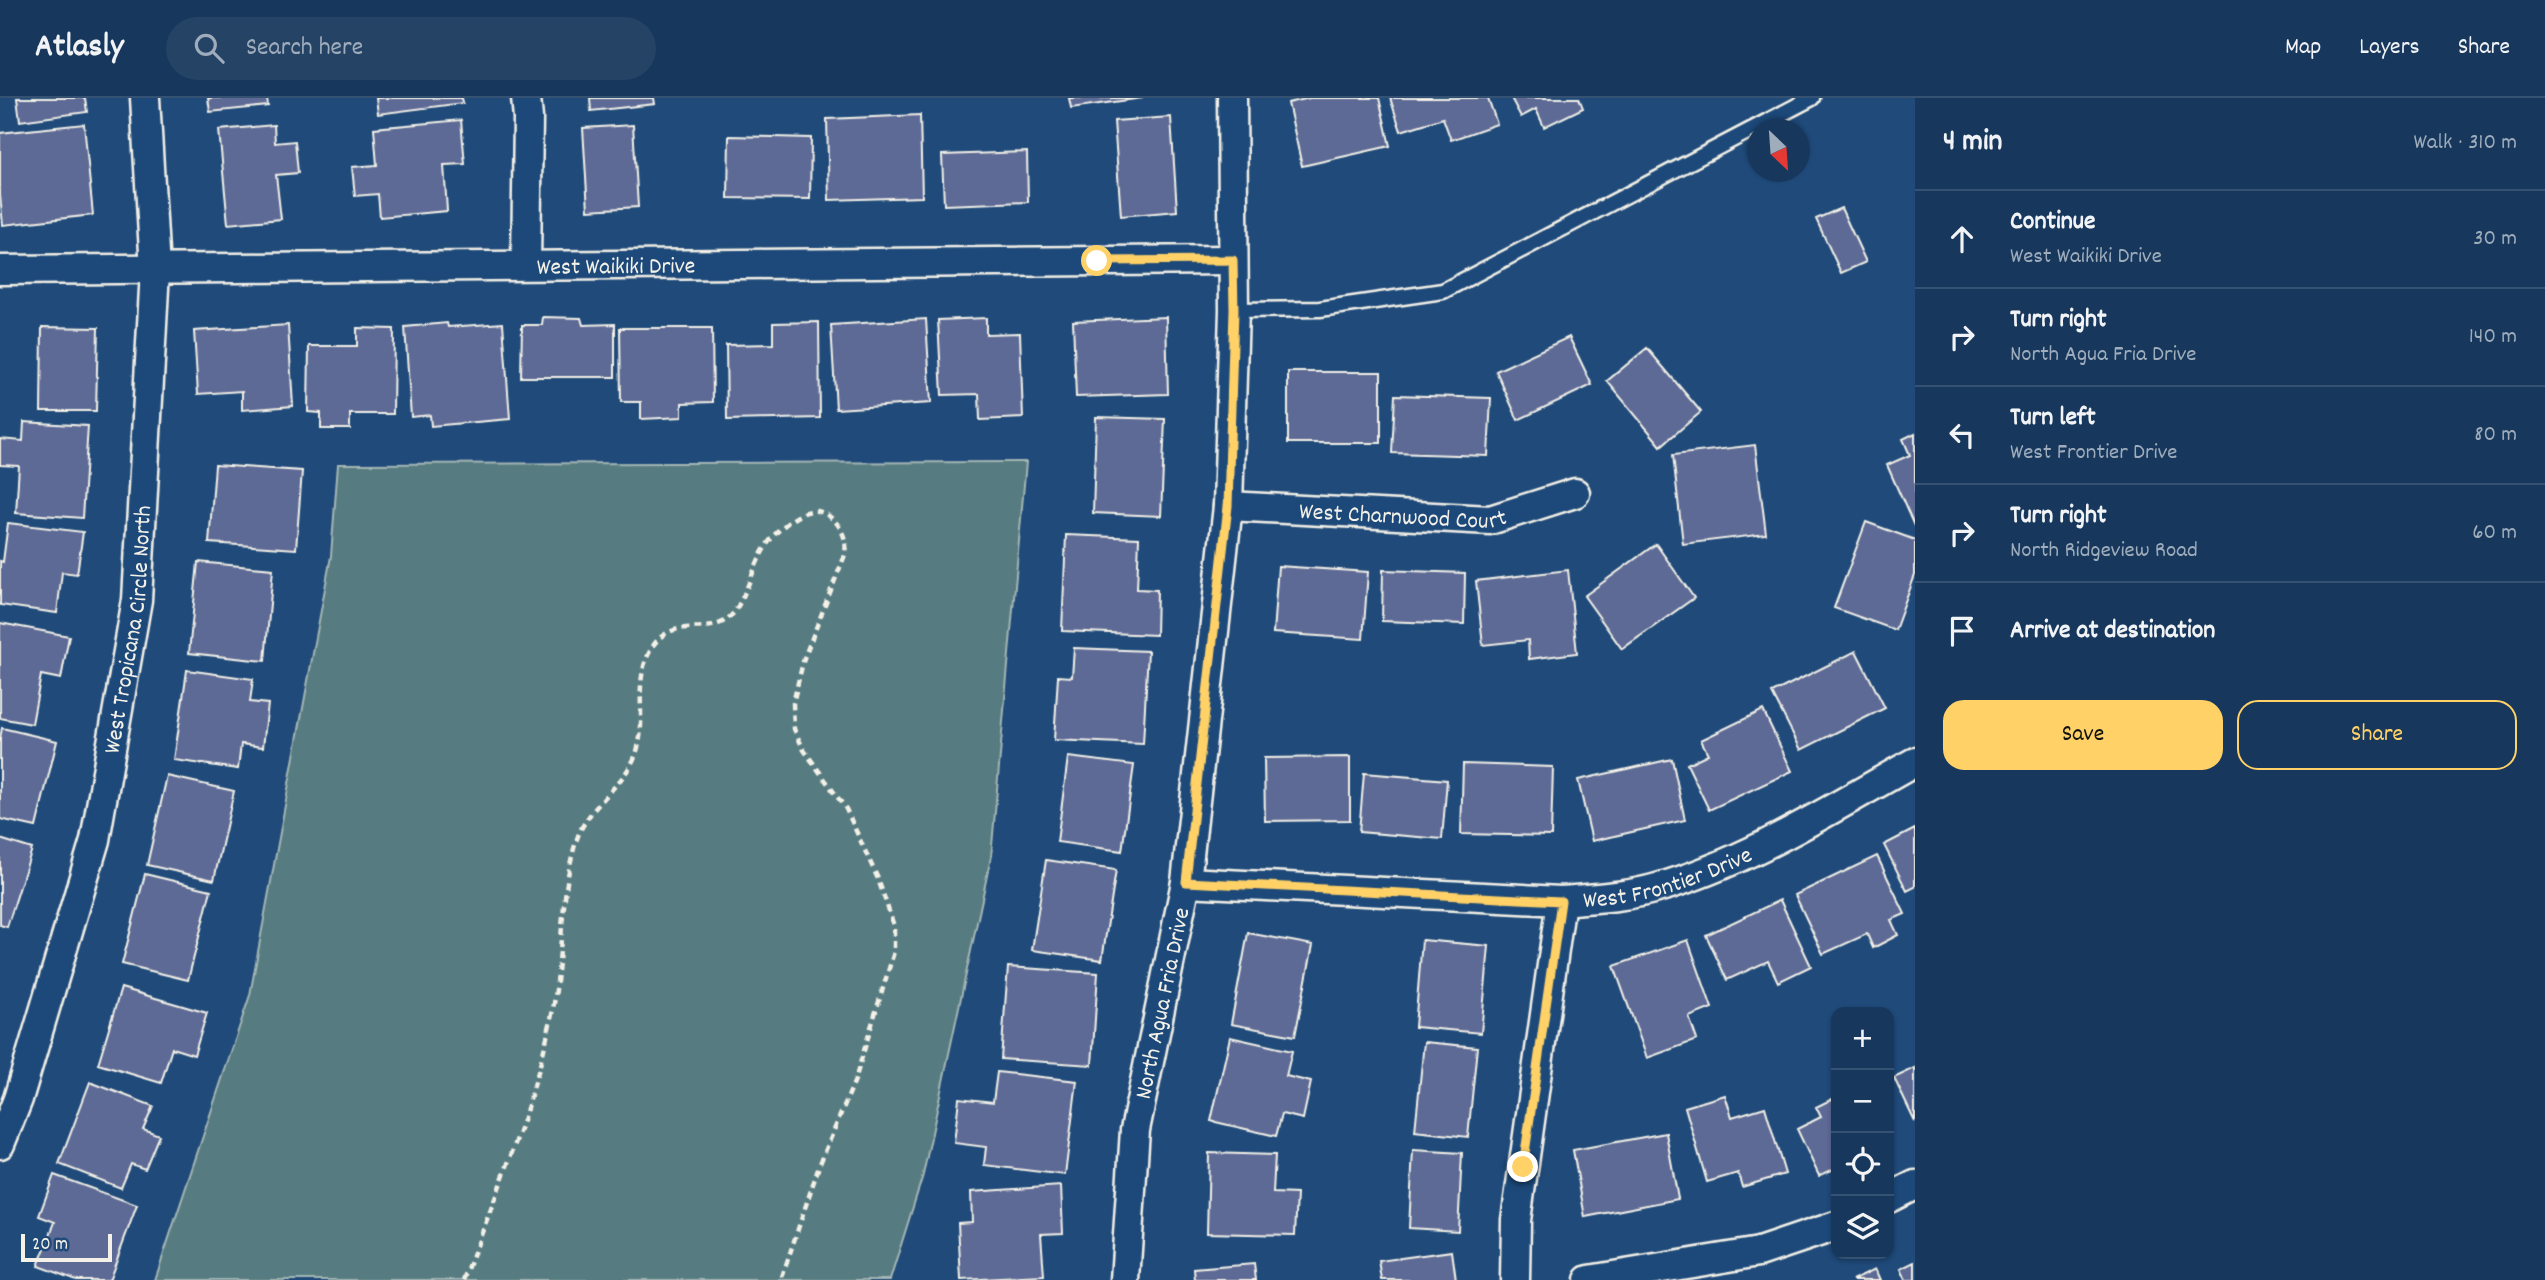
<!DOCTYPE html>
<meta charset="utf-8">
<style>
:root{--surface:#17385c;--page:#244365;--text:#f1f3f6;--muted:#9eacbb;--line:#365272;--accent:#ffd166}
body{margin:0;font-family:Dekko,sans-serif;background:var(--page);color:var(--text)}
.controls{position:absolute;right:21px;bottom:21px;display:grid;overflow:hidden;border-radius:14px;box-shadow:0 2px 5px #0004}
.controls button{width:63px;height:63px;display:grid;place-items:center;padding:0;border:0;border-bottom:2px solid var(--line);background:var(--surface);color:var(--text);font:35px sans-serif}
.compass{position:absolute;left:1747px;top:21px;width:63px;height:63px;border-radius:50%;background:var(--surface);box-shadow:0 2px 5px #0004;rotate:155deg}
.scale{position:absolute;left:21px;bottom:18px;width:91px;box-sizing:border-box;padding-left:7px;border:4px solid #f4f1e8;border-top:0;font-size:19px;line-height:24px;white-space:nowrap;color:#f4f1e8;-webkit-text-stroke:5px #1f4a7a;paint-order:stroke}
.stop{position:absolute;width:21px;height:21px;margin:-16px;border:5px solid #ffd166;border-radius:50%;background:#fff}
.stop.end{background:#ffd166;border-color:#fff;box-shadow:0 2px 7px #0008}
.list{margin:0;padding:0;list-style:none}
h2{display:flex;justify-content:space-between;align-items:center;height:91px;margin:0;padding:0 28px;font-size:30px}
h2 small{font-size:23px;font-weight:400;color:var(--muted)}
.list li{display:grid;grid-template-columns:46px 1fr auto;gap:21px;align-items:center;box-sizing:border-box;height:98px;padding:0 28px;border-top:2px solid var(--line)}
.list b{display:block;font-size:26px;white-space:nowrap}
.list p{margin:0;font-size:23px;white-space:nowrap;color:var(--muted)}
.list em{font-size:23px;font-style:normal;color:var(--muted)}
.actions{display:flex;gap:14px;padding:21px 28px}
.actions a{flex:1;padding:16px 0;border:2px solid var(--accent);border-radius:21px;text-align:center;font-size:24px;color:var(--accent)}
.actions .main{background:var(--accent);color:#111}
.icon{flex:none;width:38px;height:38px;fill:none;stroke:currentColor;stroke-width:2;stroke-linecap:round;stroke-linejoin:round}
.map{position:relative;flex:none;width:1915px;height:1182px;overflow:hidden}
header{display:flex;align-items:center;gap:42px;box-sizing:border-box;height:98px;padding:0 35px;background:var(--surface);border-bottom:2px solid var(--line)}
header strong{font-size:33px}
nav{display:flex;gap:38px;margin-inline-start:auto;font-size:24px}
.search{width:490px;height:63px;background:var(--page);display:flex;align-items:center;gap:18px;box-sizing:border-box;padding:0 24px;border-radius:38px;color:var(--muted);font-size:26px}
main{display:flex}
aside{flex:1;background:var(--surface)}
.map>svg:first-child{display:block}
</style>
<header>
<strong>Atlasly</strong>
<div class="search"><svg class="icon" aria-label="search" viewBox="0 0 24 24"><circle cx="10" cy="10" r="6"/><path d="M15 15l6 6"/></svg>Search here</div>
<nav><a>Map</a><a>Layers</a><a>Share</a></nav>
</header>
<main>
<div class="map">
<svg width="1915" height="1182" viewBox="0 0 1915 1182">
<rect width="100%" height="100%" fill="#1f4a7a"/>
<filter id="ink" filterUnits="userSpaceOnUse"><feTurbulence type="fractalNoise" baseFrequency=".0143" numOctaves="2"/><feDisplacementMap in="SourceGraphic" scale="14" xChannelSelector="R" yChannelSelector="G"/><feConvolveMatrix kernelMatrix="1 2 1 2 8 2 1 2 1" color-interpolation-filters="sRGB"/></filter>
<g filter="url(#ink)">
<path fill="#567b81" stroke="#a5b6b4" stroke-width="2" d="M1026,364L991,759L923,1077L890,1182H155L250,897L331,458L338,366Z"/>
<path fill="#5d6a96" stroke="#f4f1e8" stroke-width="2" d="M17,0H85L87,14L20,23Z
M208,0H267L268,8L210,14Z
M376,0H462L463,5L378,16Z
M590,0H654L655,6L591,13Z
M1069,0H1143L1071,10Z
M1310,0H1379L1390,48L1302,68L1288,5Z
M1390,0H1488L1497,26L1451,42L1443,20L1401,33Z
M1511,0H1579L1583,10L1544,29L1536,11L1521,19Z
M920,17L922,99L829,102L827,21Z
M1171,19L1177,113L1121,118L1114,23Z
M461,22L465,66L444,67L447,113L380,119L378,96L355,98L352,69L377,67L374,30Z
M84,26L93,117L3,127L0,97V35Z
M274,27L275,45L295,43L298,75L276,77L281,121L228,126L219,32Z
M633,27L638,109L588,112L583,30Z
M729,38L811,40L810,101L728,100Z
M1027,54L1028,104L944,107L942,57Z
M1841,110L1866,164L1841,175L1816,121Z
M543,219L581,220L583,227L615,226V279H521L522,227H542Z
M1166,219L1168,296L1076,299L1073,223Z
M986,220V236L1020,235L1023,320L980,322L979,296L942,297L938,222Z
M926,221L931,305L836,311L831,227Z
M819,224L820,320L727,322L726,247L773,246V225Z
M447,225L448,229L503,225L510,321L431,328L430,317L411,319L405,229Z
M288,227L293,308L242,312V293L198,296L194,233Z
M42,229L98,230L96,313H41Z
M357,230L394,231L393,316H350V331H321V315L308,314L309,248H357Z
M620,230H712L713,304L682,305V319L641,321V304H621Z
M1569,239L1592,287L1518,322L1496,273Z
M1647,250L1701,314L1661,348L1607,283Z
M1288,274H1381V345H1288Z
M1395,297L1491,300L1488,358L1392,355Z
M1096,319L1165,321L1161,418L1093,415Z
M24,324L88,328L82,420L16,415L19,368L0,367V341L23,343Z
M1915,335V427L1914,428L1887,367L1910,357L1903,341Z
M1755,347L1766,436L1683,446L1673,357Z
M215,367L302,373L296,451L209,445Z
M1866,424L1915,442V477L1895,532L1834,510Z
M8,425L83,434L77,476L62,474L57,515L0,507V463L3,464Z
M1066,437L1139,440L1137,491L1157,492L1156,537L1062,533Z
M1656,446L1694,500L1622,551L1584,498Z
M198,464L273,471L265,563L189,555Z
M1278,468L1368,474L1363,541L1273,535Z
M1383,472L1465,475L1464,526L1382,523Z
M1568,472L1577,555L1529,561L1528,542L1483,547L1476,483Z
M0,525L69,538L61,581L41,577L32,626L0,620Z
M1074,550L1148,553L1143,646L1054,642L1058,578L1072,579Z
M1856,553L1885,610L1801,652L1772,595Z
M187,572L253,581L250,604L268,606L263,649L241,646L238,671L174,662Z
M1763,612L1792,673L1709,712L1687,666L1708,656L1701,642Z
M2,630L57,643L36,729L0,721V640Z
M1068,659L1134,667L1122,753L1057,744Z
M1350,659V722L1265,723L1264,660Z
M1672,661L1685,722L1592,743L1578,682Z
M1463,666L1553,669L1551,738L1461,736Z
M1364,675L1447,682L1442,741L1359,734Z
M167,678L234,693L214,782L147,767Z
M1915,731V789L1907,793L1884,747Z
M0,741L32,751L7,829L0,827Z
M1877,758L1905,816L1891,822L1898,837L1873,850L1867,836L1823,856L1795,797Z
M1046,762L1116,772L1102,862L1032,852Z
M145,776L211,792L188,882L122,866Z
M1780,802L1811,868L1778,884L1768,863L1727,882L1706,837Z
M1248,835L1313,847L1295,938L1231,926Z
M1422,842L1489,848L1481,935L1415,929Z
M1688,842L1712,910L1689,919L1697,942L1647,960L1614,868Z
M1008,869L1098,875L1092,967L1001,961Z
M121,890L207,915L194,957L172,950L161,985L98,966Z
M1230,939L1292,953L1286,978L1311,984L1303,1021L1282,1016L1276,1038L1211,1023Z
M1424,944L1477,949L1468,1039L1415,1033Z
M1915,970V1024L1894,980Z
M997,974L1077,983L1065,1077L984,1067L986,1049L954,1045L959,1000L993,1004Z
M90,984L153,1008L143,1031L159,1037L145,1071L131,1066L121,1090L59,1066Z
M1725,997L1732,1019L1765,1009L1785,1076L1742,1089L1738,1075L1707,1084L1685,1009Z
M1836,999V1070L1819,1078L1797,1031L1821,1019L1816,1009Z
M1666,1035L1678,1101L1585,1119L1573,1052Z
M1413,1052L1462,1055L1458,1133L1409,1130Z
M1209,1055L1275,1057L1273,1095L1297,1096L1295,1137L1207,1135Z
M54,1077L137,1107L109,1182H76L38,1168L55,1124L39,1118Z
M1061,1088L1063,1135L1041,1136L1044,1178L961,1182L958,1125L972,1124L971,1094Z
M1452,1153L1456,1182H1382L1379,1163Z
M1915,1164V1182H1906L1901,1171Z
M1254,1166L1256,1182H1195L1194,1171Z
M1875,1171L1880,1182H1852Z"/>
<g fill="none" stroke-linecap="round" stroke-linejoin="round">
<g stroke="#f4f1e8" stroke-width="19">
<path id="lane" d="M1234,212L1320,211L1443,193L1812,0"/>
</g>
<g stroke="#f4f1e8" stroke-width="33">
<g id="street">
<path d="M526,167L528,20L526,0"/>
<path id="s1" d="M0,172L1233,162"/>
<path id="s2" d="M1228,408L1490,422L1575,395"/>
<path id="s3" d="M1186,784L1561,803C1593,800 1626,799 1657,790C1748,764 1832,710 1915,664"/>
<path id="s4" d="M0,1046L18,1001L95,742L137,502L155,172L145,0"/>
<path d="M1889,1100L1915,1087"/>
<path id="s5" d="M1125,1182L1135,1032L1186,784L1228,408L1234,212L1232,0"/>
<path d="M1515,1182L1516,1122L1561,803"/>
<path d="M1589,1182L1759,1154L1836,1128"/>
</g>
</g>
<path stroke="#f4f1e8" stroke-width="4.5" stroke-dasharray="7 5" stroke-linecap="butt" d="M464,1182C497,1093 535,1005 553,911C563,857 560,788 578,738C590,706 624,688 636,656C649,620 630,584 653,548C676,513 717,547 738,508C757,474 757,445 793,421C801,416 808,412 817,413C827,415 837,423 841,432C846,441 846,447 845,457L804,560L793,605L794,631L804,652L846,711L878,781L894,828V854L855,982L819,1068L781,1182"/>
<use href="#lane" stroke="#1f4a7a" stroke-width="14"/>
<use href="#street" stroke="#1f4a7a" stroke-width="28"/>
</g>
</g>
<g fill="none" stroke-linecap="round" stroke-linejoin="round" filter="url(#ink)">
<path stroke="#ffd166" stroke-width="9" d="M1097,163L1233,162L1234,212L1228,408L1186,784L1561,803L1523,1069"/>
</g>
<g text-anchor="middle" stroke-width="5" stroke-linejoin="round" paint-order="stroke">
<g font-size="24" fill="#f4f1e8" stroke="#1f4a7a">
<text dy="8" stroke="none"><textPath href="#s1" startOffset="616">West Waikiki Drive</textPath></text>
<text dy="8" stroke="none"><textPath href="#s2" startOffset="175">West Charnwood Court</textPath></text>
<text dy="8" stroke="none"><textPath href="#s4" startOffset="532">West Tropicana Circle North</textPath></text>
<text dy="8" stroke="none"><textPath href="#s3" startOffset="485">West Frontier Drive</textPath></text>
<text dy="8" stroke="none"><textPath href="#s5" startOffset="280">North Agua Fria Drive</textPath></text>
</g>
</g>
</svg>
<div class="controls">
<button>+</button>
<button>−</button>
<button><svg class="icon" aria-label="locate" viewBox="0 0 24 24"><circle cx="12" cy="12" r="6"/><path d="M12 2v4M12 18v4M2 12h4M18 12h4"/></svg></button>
<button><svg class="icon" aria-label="layers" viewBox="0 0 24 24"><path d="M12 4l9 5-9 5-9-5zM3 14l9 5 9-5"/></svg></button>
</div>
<svg class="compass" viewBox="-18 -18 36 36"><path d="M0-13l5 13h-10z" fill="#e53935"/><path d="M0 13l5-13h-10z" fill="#9eacbb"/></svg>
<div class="scale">20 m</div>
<div class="stop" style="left:1097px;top:163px"></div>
<div class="stop end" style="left:1523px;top:1069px"></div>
</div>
<aside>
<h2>4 min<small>Walk · 310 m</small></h2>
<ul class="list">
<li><svg class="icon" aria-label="ahead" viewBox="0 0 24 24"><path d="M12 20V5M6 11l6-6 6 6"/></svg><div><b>Continue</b><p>West Waikiki Drive</p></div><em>30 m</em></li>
<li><svg class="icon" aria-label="right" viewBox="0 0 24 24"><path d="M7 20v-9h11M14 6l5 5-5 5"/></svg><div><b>Turn right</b><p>North Agua Fria Drive</p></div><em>140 m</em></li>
<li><svg class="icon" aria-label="left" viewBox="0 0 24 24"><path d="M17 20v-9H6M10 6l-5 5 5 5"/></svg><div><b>Turn left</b><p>West Frontier Drive</p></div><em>80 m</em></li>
<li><svg class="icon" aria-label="right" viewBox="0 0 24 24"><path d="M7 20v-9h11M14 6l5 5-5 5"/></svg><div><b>Turn right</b><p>North Ridgeview Road</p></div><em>60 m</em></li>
<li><svg class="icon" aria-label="arrive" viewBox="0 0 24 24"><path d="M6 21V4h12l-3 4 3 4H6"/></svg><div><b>Arrive at destination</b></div></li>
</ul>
<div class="actions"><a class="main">Save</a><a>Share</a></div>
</aside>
</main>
